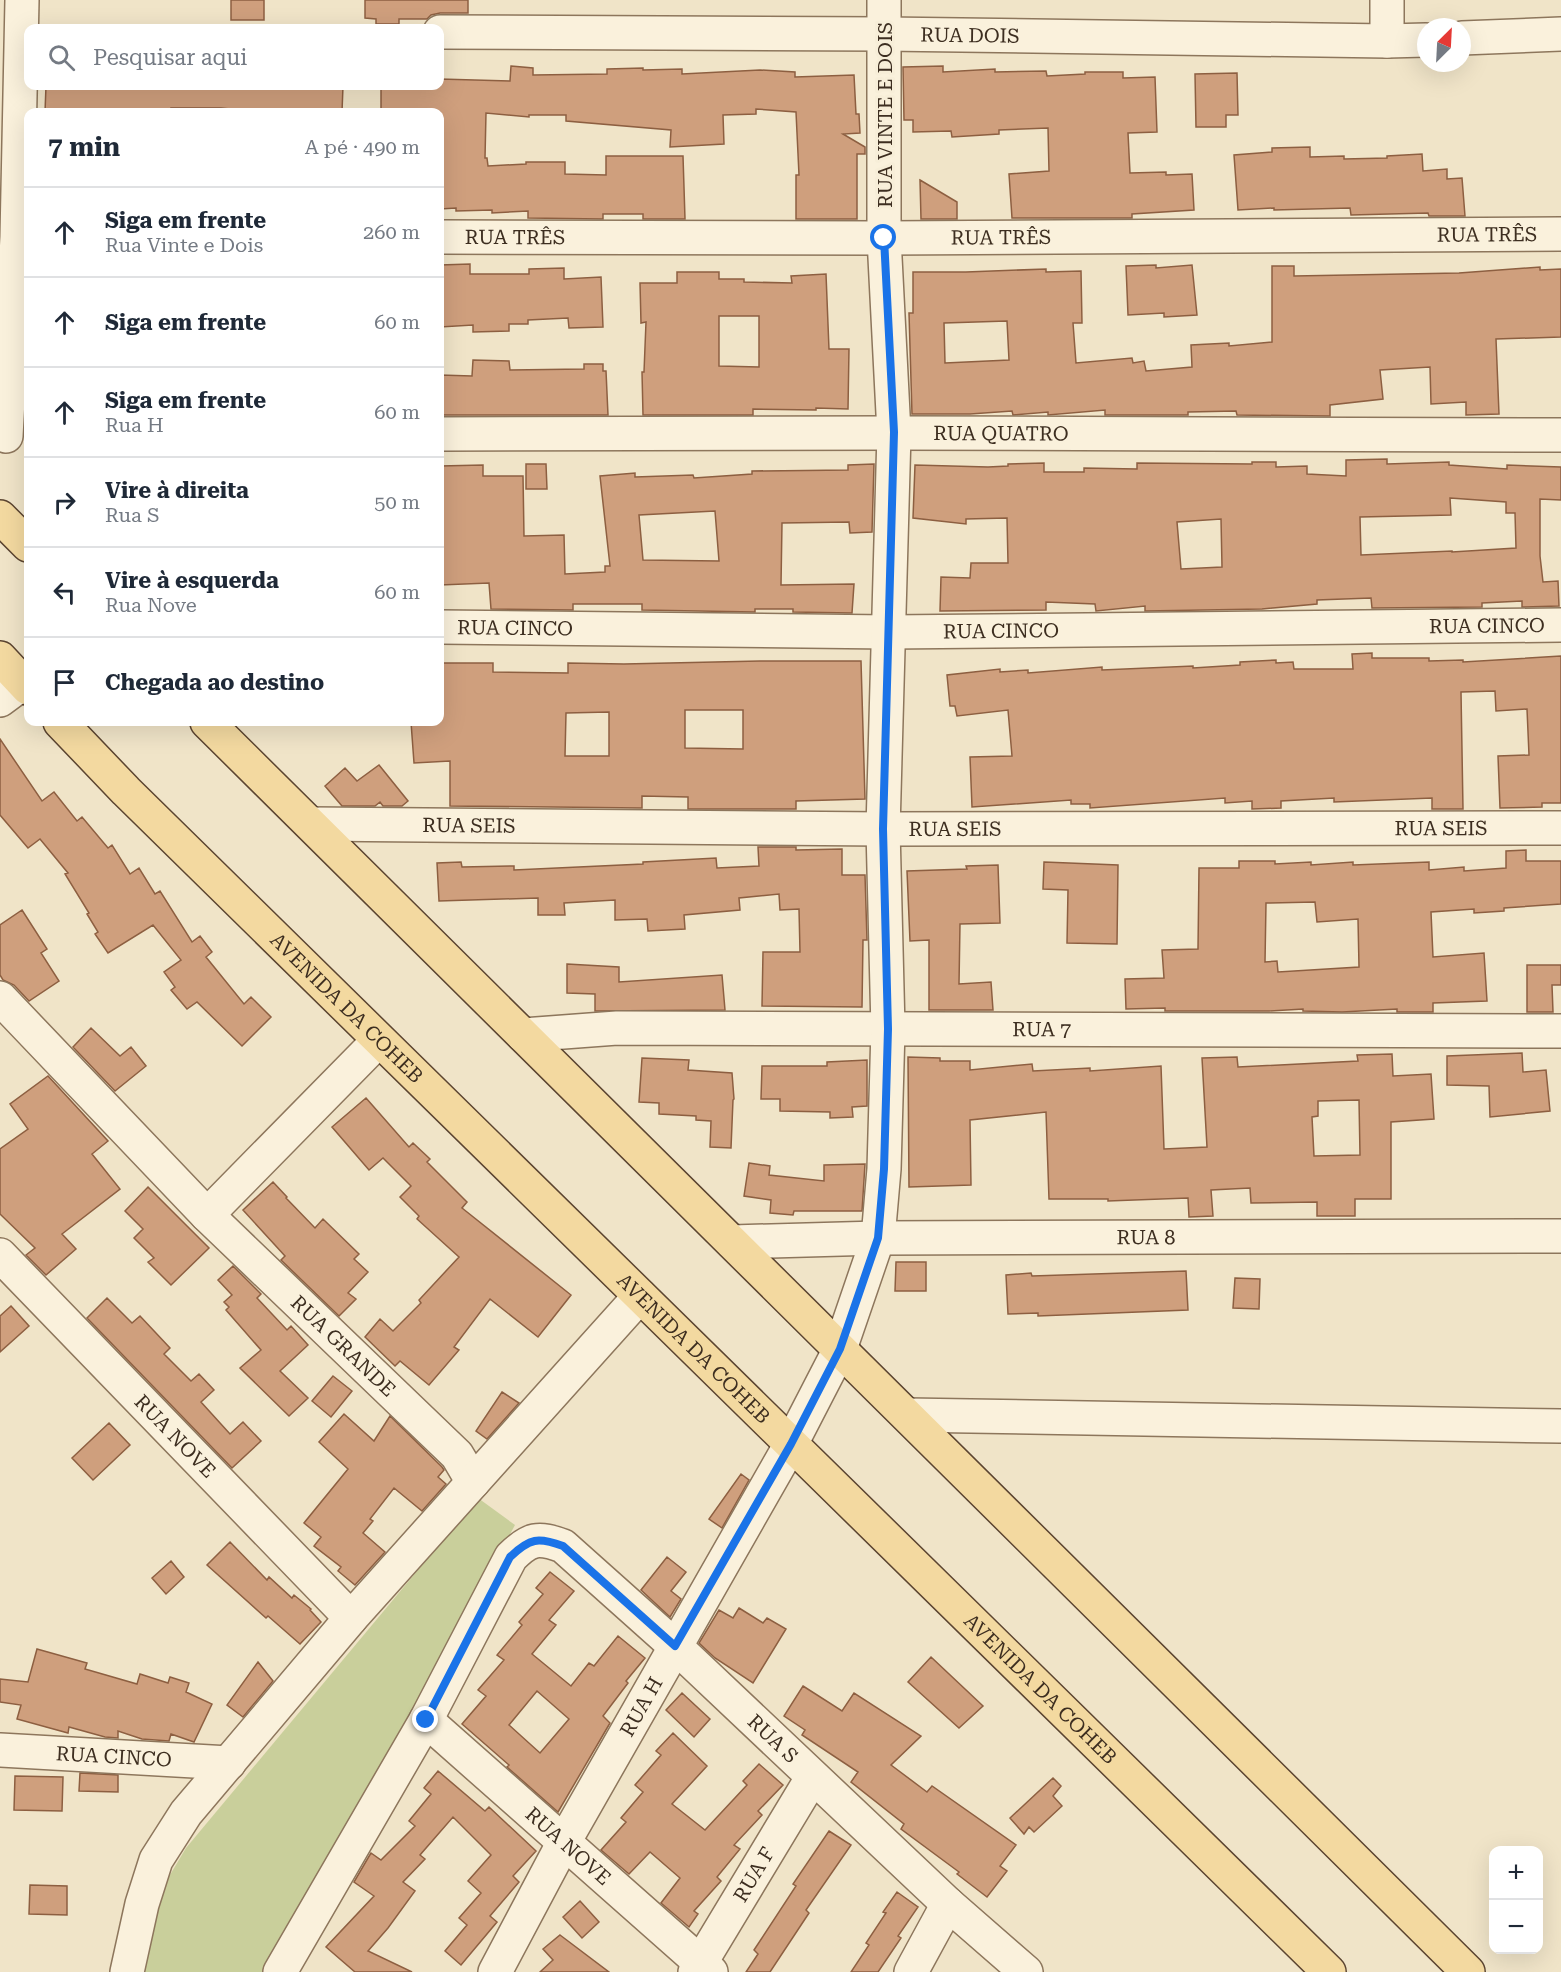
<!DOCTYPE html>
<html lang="pt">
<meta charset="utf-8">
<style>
:root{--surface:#fff;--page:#f6f6f7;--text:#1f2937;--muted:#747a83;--line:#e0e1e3}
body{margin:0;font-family:"Roboto Serif",serif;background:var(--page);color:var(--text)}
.controls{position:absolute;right:18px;bottom:18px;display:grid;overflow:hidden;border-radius:12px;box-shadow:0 6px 24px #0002}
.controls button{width:54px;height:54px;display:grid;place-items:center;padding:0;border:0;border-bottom:2px solid var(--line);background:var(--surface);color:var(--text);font:30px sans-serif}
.compass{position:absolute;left:1417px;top:18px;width:54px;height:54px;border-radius:50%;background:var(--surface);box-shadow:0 6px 24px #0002;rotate:24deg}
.stop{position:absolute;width:18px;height:18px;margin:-14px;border:4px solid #1a73e8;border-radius:50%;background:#fff}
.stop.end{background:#1a73e8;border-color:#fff;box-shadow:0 2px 6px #0008}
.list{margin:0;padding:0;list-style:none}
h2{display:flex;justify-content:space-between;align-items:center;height:78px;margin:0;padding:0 24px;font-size:26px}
h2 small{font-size:20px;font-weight:400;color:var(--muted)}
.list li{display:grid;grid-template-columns:39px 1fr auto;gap:18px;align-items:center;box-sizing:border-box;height:90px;padding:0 24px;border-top:2px solid var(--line)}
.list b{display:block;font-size:22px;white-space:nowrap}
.list p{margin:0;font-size:20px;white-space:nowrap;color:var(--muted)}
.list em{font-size:20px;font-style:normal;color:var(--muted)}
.icon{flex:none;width:33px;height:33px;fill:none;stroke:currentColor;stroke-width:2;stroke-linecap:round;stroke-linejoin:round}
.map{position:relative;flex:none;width:1561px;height:1972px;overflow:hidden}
.search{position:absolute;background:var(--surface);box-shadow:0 6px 24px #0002;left:24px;top:24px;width:420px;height:66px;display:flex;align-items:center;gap:15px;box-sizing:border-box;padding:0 21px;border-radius:12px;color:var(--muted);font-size:22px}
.panel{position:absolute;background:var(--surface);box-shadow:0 6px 24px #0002;left:24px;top:108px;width:420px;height:618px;border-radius:12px}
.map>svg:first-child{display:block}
</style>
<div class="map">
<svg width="1561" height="1972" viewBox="0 0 1561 1972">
<rect width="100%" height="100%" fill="#f0e4c8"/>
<path fill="#c9cf9b" d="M478,1498L515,1525L273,1972H145L144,1967L161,1890L186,1848Z"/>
<path fill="#cf9f7d" stroke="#8d5f41" stroke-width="1.5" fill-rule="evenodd" d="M231,0H264V20H231Z
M365,0H468V13H440L431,15L427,19H399V24H376V19L365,18Z
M511,66L533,68V75L607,74V69L643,68V70L682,69V74L760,70L795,72V77L854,75L856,114H859L860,133L843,134L865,147V154H857V219H796V175H799L796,112L756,109V114L723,115L724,144L670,147L671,130L566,121V115H529V117L486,113L485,158H487L488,166L526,164V162H565V174L606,175V156H683L685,219H643V214H603V219L528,218V211L492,213V210L456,211V208L440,209V112H381V86H440V79L510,81Z
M943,66V72L995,69V72L1046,71L1047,76L1085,74V72H1123V78L1155,77L1157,132L1128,133L1130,173L1166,172V175L1192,174L1194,210L1132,214V218H1012L1009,174L1049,171L1048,128L999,130V134L952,137L951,131L913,132V120H904L903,67Z
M1237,73L1238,115H1226V127H1196L1195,74Z
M46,86H343L342,112H258L221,108H171V112H45Z
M1310,147V157L1344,156V159L1387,158V156L1422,154L1423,171L1447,169V179L1462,178L1465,216H1429L1428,213L1351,215L1350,208L1274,210V208L1238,210L1234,155L1272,152V148Z
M920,180L957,202V219H921Z
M470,264V274H529V269L564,268V279L601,277L603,327L569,328L568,318L528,320V324H509V331L473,332V325L440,327V265Z
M1156,265V268L1192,265L1197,315L1164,317V313L1128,315L1126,266Z
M1272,266H1294V276L1459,273L1540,267V270L1561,269V337L1496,339L1499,414L1466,415V402L1431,404L1430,367L1380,370L1383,399L1330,405V416L1237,415L1236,411L1188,412V415H1105V410L1048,415V412L1013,415L1012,411L970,414H912L909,313H913V272H966L1046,269V272L1081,271L1082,323H1073L1076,363L1132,358L1133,363L1144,361L1146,371L1192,367L1191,345L1229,343V346L1272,342ZM1007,321L1009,360L945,363L944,323Z
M677,272H719V279H744V282L792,283L791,276L826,274L829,349H849L848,409L816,408V410L753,409V415H643L642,372H644L646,322L641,323L640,283H677ZM719,316H759V367L719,366Z
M473,360L509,361L510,370L584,369V364H603V371H606L608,415H440V375L472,376Z
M1387,459V464L1449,462V465L1507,469V465L1561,467V500L1540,499V556L1543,582L1558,581L1559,606L1522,607V601L1482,603V607L1372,608L1371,598L1317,600V604L1262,609L1145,611V606L1096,611L1095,604L1046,602V610L940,611L941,577L970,578L971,563H1008L1007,518L966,519V524L913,518L915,465L988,467L1008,466V464L1044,463V472H1084V468L1137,469V463L1252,464V462H1276V467L1307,466V474L1346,476V460ZM1450,498L1506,502V513H1515L1516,548L1452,552V551L1361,555L1360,517L1451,515ZM1221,519L1222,567L1181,569L1177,522Z
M526,464H546L547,489H526Z
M874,464L872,532L850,533L849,522L782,523L781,585L854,584L852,613L793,612V609H755V612L642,610V604H573V610L491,609L489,583L440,585V466L483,465V476H523L524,536L564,535L565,574L605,572V566H610L600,476L635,473V477L693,475L694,478L752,474V471L848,470V465ZM715,511L719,561L643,560L639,515Z
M1372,653V658H1429V661L1463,660V662L1561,656V803H1542V807L1500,808L1498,756L1529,755L1527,709L1496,711L1495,691L1461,692L1463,809H1432V798L1334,802V798L1281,801V808L1252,809V801L1225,803V798L1090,808V804H1071V800L972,807L970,757L1012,756L1008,710L957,716L955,706H950L947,675L1000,669V672L1028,670V673L1102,667V670L1193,666V668L1240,665V662L1276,660V663L1293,662L1294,669H1353L1352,654Z
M760,661H861L865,799L796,801V809H688V797L642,796V808L450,806V761L414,763L411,722H440V663H493V672L568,673V663L624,664ZM685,710H743V749L685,748ZM609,712V756H565L566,713Z
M0,739L42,801L54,792L77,821L82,817L108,848L112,845L130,874L139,868L155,894L160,891L192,942L200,936L212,952L206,957L244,1004L251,997L271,1017L242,1046L197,1002L187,1009L171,990L175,987L164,972L181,960L153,925L108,953L95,934L98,932L87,914L89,913L65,874L68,873L40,839L28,848L0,815Z
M379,765L408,801L402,806H383L380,802L375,806H342L325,786L345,768L357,781Z
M758,847H796V850L842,849V875H865L867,940H863L862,1007L762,1006L763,952H800L799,909L780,910L779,894L739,898L740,910L684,915L685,929L648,931L647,919L615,920V900L564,903L565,915H538V898L439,901L437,863L461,862L462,867L514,866V870L643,864V862L716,858L717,868L759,866Z
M1526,850V861H1561V904L1504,908V911L1474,913V909L1431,912L1433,957L1484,953L1487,1001L1433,1003V1012H1397V1009L1342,1012L1303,1011V1009L1269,1011H1165V1008L1126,1009L1125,979L1164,978L1162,950L1198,949L1199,868H1239V861H1275V864L1311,862V865L1353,862V865L1429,862V870L1464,867V871L1506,868V851ZM1315,902L1317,922L1358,919L1359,967L1278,972L1277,961L1265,962L1266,903Z
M1044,862L1118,865L1117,944L1067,943L1068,890L1043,889Z
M998,865L1000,923L960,924L959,984L991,982L993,1010H929V940L910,941L907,871L967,869L966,866Z
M22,910L47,949L41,953L59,981L29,1001L14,985L3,980L0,975V925Z
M567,964L619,967V982L722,975L725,1010L595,1011V994L567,993Z
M1527,965H1561V985H1552L1553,1012H1527Z
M91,1028L120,1056L131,1047L146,1066L115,1091L73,1047Z
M1522,1053L1523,1072L1546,1070L1550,1111L1490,1117L1489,1086L1447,1085V1056Z
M1392,1054L1393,1076L1431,1074L1434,1119L1391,1122V1199H1355V1216H1317V1202L1251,1203L1250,1188L1211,1190L1213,1216L1189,1217L1188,1198L1108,1201V1199H1049L1046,1112L970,1120L971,1185L909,1187L908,1057L940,1058V1061H970V1070L1032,1064L1033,1071L1090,1068V1071L1161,1066L1164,1149L1207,1147L1202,1058L1237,1057L1238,1067L1358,1061L1357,1055ZM1359,1100L1360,1155L1314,1156L1312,1117L1318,1116V1101Z
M642,1058L689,1060L688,1070L732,1073L734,1099L733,1100L731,1148L710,1147L711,1121L696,1120V1116L659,1114V1103L639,1102Z
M867,1060V1106L852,1107L853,1117L830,1118V1112L780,1111V1099H761L762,1066H827V1062Z
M48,1076L108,1141L92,1154L120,1189L62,1234L76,1249L46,1275L26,1255L35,1248L0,1214V1149L28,1129L10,1104Z
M366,1098L409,1147L413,1143L430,1159L427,1162L467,1202L462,1208L571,1295L538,1337L490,1299L454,1347L459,1350L429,1385L400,1361L395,1366L365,1337L380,1319L393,1331L421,1303L419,1300L459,1257L417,1219L419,1216L400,1197L411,1186L383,1158L369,1170L332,1127Z
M749,1163L770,1166L769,1175L824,1181V1165L865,1164L862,1211H794L793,1215L770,1213L771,1200L744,1196Z
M273,1182L287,1197L286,1198L315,1228L323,1219L359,1254L354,1259L368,1272L348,1293L356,1299L339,1316L281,1260L285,1256L243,1210Z
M148,1187L209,1248L171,1285L148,1262L154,1258L134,1238L143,1229L125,1211Z
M896,1262H926V1291H895Z
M233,1266L261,1294L257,1298L287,1330L291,1326L308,1345L280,1371L308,1398L289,1416L240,1368L261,1350L226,1310L229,1307L224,1302L232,1295L218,1280Z
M1186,1271L1188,1310L1038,1316V1313L1008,1314L1006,1275L1031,1273L1032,1276Z
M1235,1278L1260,1279L1259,1309L1233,1308Z
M107,1298L132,1323L140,1316L170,1348L164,1354L191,1381L199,1374L214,1390L201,1402L230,1434L243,1422L261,1441L232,1468L87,1318Z
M11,1306L29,1326L0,1352V1316Z
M333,1376L352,1391L331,1417L312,1401Z
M502,1392L519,1403L487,1439L476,1431Z
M344,1414L374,1441L390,1416L442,1467L444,1470L438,1477L446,1484L422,1511L394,1488L370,1519L373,1521L363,1533L385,1552L355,1585L338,1571L341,1567L314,1546L321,1537L304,1523L348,1469L319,1442Z
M109,1423L130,1445L93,1480L72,1458Z
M741,1474L749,1480L722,1528L709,1519Z
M230,1542L267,1580L269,1577L292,1598L294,1595L311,1609L310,1610L321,1622L300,1644L268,1616L266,1618L207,1565Z
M667,1557L686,1572L671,1591L681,1599L670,1617L641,1590Z
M171,1561L184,1577L166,1594L152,1578Z
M550,1572L574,1591L549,1620L556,1625L532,1654L571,1686L589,1663L594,1666L618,1636L645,1658L626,1681L628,1683L603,1716L610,1723L558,1812L507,1767L509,1765L462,1724L486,1696L478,1690L504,1660L497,1655L522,1625L519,1622L543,1594L536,1588ZM537,1691L569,1719L540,1753L509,1725Z
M739,1608L763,1623L767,1618L786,1629L753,1683L715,1658L699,1643L719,1610L733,1618Z
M37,1649L87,1663L85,1669L137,1684L140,1674L168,1683L170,1677L189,1683L186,1692L212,1704L194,1742L171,1734L169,1741L142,1739L118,1731V1738L105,1737L69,1727L68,1733L17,1719L21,1705L0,1702V1679L28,1682Z
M931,1657L983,1706L959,1728L908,1682Z
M258,1662L273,1681L243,1717L227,1705Z
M803,1686L842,1711L854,1693L921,1736L891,1765L927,1792L932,1786L1016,1845L1000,1866L1007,1871L987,1897L957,1874L959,1872L901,1829L904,1824L851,1782L858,1772L802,1735L805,1730L784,1716Z
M682,1693L710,1719L694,1737L666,1710Z
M673,1733L707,1766L672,1804L705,1830L747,1785L743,1781L759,1764L783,1785L758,1811L762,1815L734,1845L740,1849L717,1877L721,1881L694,1911L698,1914L689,1927L661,1903L680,1878L650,1852L629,1874L601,1850L626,1822L621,1818L643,1792L635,1785L661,1755L656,1751Z
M438,1771L485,1811L489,1807L536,1851L513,1876L519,1882L490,1916L497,1922L461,1965L445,1951L467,1925L459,1918L481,1893L468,1881L491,1855L453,1817L420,1855L425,1859L403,1882L415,1891L388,1928L368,1951L412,1972H355L326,1947L374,1896L354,1882L368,1858L371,1853L381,1860L415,1826L409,1821L431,1794L424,1788Z
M80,1773L118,1775V1792L79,1791Z
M15,1776L63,1777L62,1811L14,1810Z
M1053,1778L1061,1786L1053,1796L1062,1806L1034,1832L1029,1827L1024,1834L1010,1818Z
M829,1831L851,1845L806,1910L809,1913L770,1972H746L758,1954L754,1950L796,1886L793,1884Z
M30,1885L67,1886V1915L29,1914Z
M897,1892L918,1907L898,1936L901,1938L878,1972H851L869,1945L866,1943L886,1913L883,1912Z
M580,1901L599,1922L582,1938L563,1917Z
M560,1935L609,1972H540L553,1960L543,1949Z"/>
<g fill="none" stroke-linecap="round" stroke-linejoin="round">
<g stroke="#8d765c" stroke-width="36">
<g id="minor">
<path d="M1387,0V41"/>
<path id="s1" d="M440,32L885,34L1387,41L1426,40"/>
<path d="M1462,38L1561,34"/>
<path id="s2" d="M440,237L884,238L1561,234"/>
<path id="s3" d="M440,434L894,433L1561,435"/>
<path d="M6,436L17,237L22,0"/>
<path id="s4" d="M440,627L889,632L1561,625"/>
<path d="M0,700L23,683"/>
<path id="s5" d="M311,824L883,829L1561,828"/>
<path id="s6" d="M0,998L207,1215L457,1455L473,1482"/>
<path id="s7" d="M523,1035L617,1028L1561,1031"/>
<path d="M207,1215L379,1040"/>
<path id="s8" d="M732,1242L878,1238L1561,1236"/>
<path id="s9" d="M0,1255L351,1618"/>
<path d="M907,1415L1561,1426"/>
<path id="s10" d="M426,1720L711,1972"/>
<path id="s11" d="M0,1750L229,1763"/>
<path d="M127,1972L142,1904L156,1860L186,1813L351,1618L640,1296"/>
<path id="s12" d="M280,1972L426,1720L511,1557C530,1538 538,1537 563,1546L675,1646L948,1904L1026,1972"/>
<path id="s13" d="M495,1972L564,1842L791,1444L840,1349L878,1238L884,1169L888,1029L883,829L894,433L884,238V0"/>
<path id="s14" d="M695,1972L812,1778"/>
<path d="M911,1972L948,1904"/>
</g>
</g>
<g stroke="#5b4430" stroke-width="36">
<g id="major">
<path d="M0,517L28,545"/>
<path d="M0,658L28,688"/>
<path id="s15" d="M60,722L126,791L1329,1972"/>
<path d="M207,722L1468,1972"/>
</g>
</g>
<use href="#minor" stroke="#faf1dc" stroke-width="33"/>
<use href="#major" stroke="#f3d9a0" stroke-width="33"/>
</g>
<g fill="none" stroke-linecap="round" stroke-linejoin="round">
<path stroke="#1a73e8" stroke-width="8" d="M426,1720L510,1557C530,1538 538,1537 563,1546L675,1646L791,1444L840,1349L878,1238L884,1169L888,1029L883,829L894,432L884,238"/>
</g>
<g text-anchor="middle" stroke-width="6" stroke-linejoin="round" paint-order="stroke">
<g font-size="20" fill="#3d2e20" stroke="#f7eed8">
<text dy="7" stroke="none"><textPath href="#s1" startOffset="530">RUA DOIS</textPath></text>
<text transform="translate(885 115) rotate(-90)" y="7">RUA VINTE E DOIS</text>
<text dy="7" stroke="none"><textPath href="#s2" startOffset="1047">RUA TRÊS</textPath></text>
<text dy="7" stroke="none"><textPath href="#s2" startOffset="75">RUA TRÊS</textPath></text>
<text dy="7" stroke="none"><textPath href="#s2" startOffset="561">RUA TRÊS</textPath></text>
<text dy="7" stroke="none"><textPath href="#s3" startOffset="561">RUA QUATRO</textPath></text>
<text dy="7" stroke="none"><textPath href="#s4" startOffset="1047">RUA CINCO</textPath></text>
<text dy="7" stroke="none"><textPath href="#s4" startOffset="75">RUA CINCO</textPath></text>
<text dy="7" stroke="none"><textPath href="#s4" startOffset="561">RUA CINCO</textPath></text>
<text dy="7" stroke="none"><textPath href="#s5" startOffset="158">RUA SEIS</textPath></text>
<text dy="7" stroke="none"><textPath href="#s5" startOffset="1130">RUA SEIS</textPath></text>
<text dy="7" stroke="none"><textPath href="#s5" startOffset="644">RUA SEIS</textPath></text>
<text dy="7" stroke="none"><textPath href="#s15" startOffset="405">AVENIDA DA COHEB</textPath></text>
<text dy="7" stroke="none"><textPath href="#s7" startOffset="519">RUA 7</textPath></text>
<text dy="7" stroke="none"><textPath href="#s8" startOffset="414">RUA 8</textPath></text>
<text dy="7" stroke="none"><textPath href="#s6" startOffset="489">RUA GRANDE</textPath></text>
<text dy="7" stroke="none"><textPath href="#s15" startOffset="891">AVENIDA DA COHEB</textPath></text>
<text dy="7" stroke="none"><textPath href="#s9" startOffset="252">RUA NOVE</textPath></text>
<text dy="7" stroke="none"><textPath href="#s15" startOffset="1377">AVENIDA DA COHEB</textPath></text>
<text dy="7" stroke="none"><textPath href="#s13" startOffset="303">RUA H</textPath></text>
<text dy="7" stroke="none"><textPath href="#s12" startOffset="818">RUA S</textPath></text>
<text dy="7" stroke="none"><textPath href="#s11" startOffset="114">RUA CINCO</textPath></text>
<text dy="7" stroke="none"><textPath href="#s10" startOffset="190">RUA NOVE</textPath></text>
<text dy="7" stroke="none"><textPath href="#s14" startOffset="114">RUA F</textPath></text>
</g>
</g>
</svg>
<div class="controls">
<button>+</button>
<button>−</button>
</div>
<svg class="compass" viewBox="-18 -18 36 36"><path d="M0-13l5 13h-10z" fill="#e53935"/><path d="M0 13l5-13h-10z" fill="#747a83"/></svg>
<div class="stop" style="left:884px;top:238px"></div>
<div class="stop end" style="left:426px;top:1720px"></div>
<div class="search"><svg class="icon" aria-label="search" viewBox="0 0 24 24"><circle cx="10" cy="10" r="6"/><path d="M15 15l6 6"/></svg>Pesquisar aqui</div>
<section class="panel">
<h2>7 min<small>A pé · 490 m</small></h2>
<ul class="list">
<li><svg class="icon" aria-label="ahead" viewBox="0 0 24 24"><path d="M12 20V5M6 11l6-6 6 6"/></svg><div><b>Siga em frente</b><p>Rua Vinte e Dois</p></div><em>260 m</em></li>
<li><svg class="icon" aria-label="ahead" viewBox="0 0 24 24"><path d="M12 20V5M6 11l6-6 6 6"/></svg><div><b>Siga em frente</b></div><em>60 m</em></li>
<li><svg class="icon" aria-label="ahead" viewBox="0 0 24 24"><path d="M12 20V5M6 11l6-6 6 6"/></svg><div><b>Siga em frente</b><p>Rua H</p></div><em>60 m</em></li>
<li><svg class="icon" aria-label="right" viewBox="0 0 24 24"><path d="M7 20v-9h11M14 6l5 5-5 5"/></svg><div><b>Vire à direita</b><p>Rua S</p></div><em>50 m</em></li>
<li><svg class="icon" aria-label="left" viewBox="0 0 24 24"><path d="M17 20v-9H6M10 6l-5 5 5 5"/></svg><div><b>Vire à esquerda</b><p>Rua Nove</p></div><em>60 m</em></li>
<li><svg class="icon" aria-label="arrive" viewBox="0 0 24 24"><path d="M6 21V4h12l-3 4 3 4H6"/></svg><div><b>Chegada ao destino</b></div></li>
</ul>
</section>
</div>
